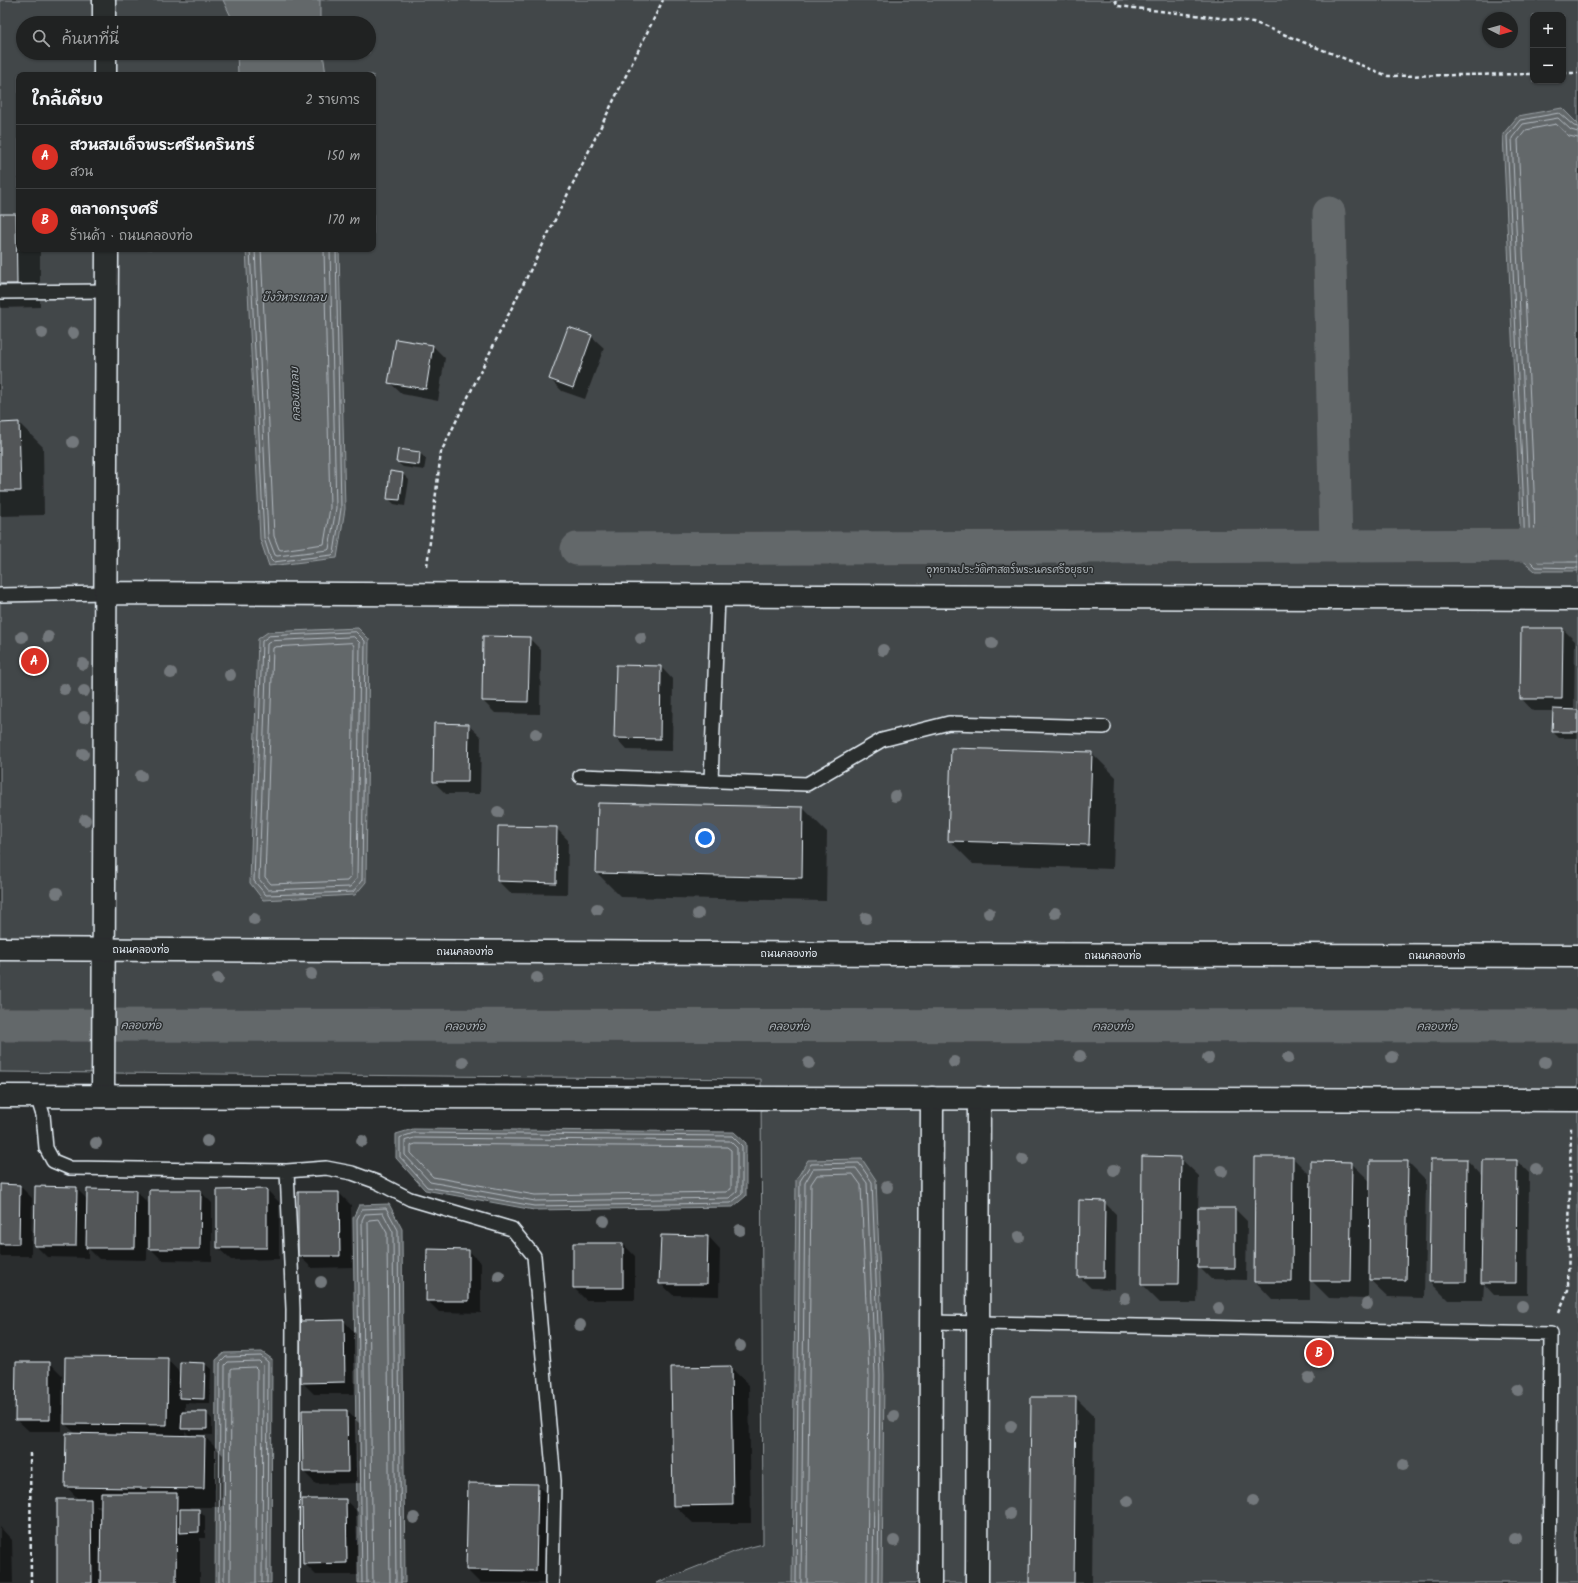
<!DOCTYPE html>
<html lang="th">
<meta charset="utf-8">
<style>
:root{--surface:#202222;--page:#2d2f2f;--text:#f1f3f6;--muted:#a2a4a5;--line:#3d3f40;--accent:#d93025}
body{margin:0;font-family:Kalam,"Playpen Sans Thai",sans-serif;background:var(--page);color:var(--text)}
.controls{position:absolute;right:12px;top:12px;display:grid;overflow:hidden;border-radius:8px;box-shadow:0 1px 3px #0004}
.controls button{width:36px;height:36px;display:grid;place-items:center;padding:0;border:0;border-bottom:1px solid var(--line);background:var(--surface);color:var(--text);font:20px sans-serif}
.compass{position:absolute;left:1482px;top:12px;width:36px;height:36px;border-radius:50%;background:var(--surface);box-shadow:0 1px 3px #0004;rotate:95deg}
.you{position:absolute;left:705px;top:838px;width:14px;height:14px;margin:-10px;border:3px solid #fff;border-radius:50%;background:#1a73e8;box-shadow:0 0 0 6px #1a73e833}
.badge{display:grid;place-items:center;width:26px;height:26px;border-radius:50%;background:var(--accent);color:#fff;font-size:13px;font-weight:700}
.pin{position:absolute;translate:-50% -50%;border:2px solid #fff;box-shadow:0 1px 4px #0006}
.list{margin:0;padding:0;list-style:none}
h2{display:flex;justify-content:space-between;align-items:center;height:52px;margin:0;padding:0 16px;font-size:17px}
h2 small{font-size:13px;font-weight:400;color:var(--muted)}
.list li{display:grid;grid-template-columns:26px 1fr auto;gap:12px;align-items:center;box-sizing:border-box;height:64px;padding:0 16px;border-top:1px solid var(--line)}
.list b{display:block;font-size:15px;white-space:nowrap}
.list p{margin:0;font-size:13px;white-space:nowrap;color:var(--muted)}
.list em{font-size:13px;font-style:normal;color:var(--muted)}
.icon{flex:none;width:22px;height:22px;fill:none;stroke:currentColor;stroke-width:2;stroke-linecap:round;stroke-linejoin:round}
.map{position:relative;flex:none;width:1578px;height:1583px;overflow:hidden}
.search{position:absolute;background:var(--surface);box-shadow:0 1px 3px #0004;left:16px;top:16px;width:360px;height:44px;display:flex;align-items:center;gap:10px;box-sizing:border-box;padding:0 14px;border-radius:22px;color:var(--muted);font-size:15px}
.panel{position:absolute;background:var(--surface);box-shadow:0 1px 3px #0004;left:16px;top:72px;width:360px;height:180px;border-radius:8px}
.map>svg:first-child{display:block}
</style>
<div class="map">
<svg width="1578" height="1583" viewBox="0 0 1578 1583">
<rect width="100%" height="100%" fill="#2a2d2e"/>
<filter id="ink" filterUnits="userSpaceOnUse"><feTurbulence type="fractalNoise" baseFrequency=".025" numOctaves="2"/><feDisplacementMap in="SourceGraphic" scale="8" xChannelSelector="R" yChannelSelector="G"/><feConvolveMatrix kernelMatrix="1 2 1 2 8 2 1 2 1" color-interpolation-filters="sRGB"/></filter>
<g filter="url(#ink)">
<path fill="#424648" stroke="#959ca0" fill-rule="evenodd" d="M0,0H1578V1583H656L739,1550L763,1544L761,1079L0,1072ZM1533,15H1563V81H1533ZM1488,18H1512V42H1488ZM23,23H369V53H23ZM19,75H373V249H19Z"/>
<path fill="#63686b" stroke="#989fa3" d="M223,0H320V23H234Z
M237,53H323L326,75H238Z
M1562,108L1578,124V571H1535L1521,559L1519,491L1503,134L1518,116Z
M246,249H339L345,509L337,558L269,566L260,539Z
M358,628L369,639L366,882L355,895L263,900L250,883L258,639L268,632Z
M413,1129L734,1132L746,1143V1196L733,1207L534,1210L425,1190L396,1158V1134Z
M862,1159L876,1180L884,1375L882,1583H792L796,1180L808,1160Z
M389,1204L402,1229L405,1583H358L353,1218L359,1205Z
M262,1352L272,1359L271,1583H215L216,1360L224,1353Z"/>
<path fill="#0007" fill-rule="evenodd" d="M0,215H15L19,219V249H40V307L0,308Z
M591,336L604,348L585,399L562,391L550,379Z
M433,346L445,358L438,401L402,394L389,382Z
M19,423L43,447L44,515L0,516V424Z
M420,453L426,459L424,470L403,467L397,462Z
M403,474L409,480L405,506L394,504L388,498Z
M1522,629H1563L1575,641L1574,711H1578V738H1559L1553,732L1554,711H1533L1521,698Z
M529,638L541,650L540,714L495,713L483,701Z
M661,667L673,680L672,751L627,750L615,737Z
M468,725L481,737L480,794H446L434,782Z
M1092,753L1116,777L1113,869L973,864L949,840Z
M803,808L827,832L826,901L621,897L597,873Z
M499,827L556,828L568,840L567,894L510,893L498,881Z
M1180,1158L1199,1176L1198,1209H1235L1247,1221L1246,1280L1211,1279L1198,1266L1197,1303H1160L1142,1285Z
M1293,1158L1312,1177L1351,1163L1371,1182L1408,1162L1426,1180L1424,1298L1388,1297L1368,1278V1299L1329,1298L1310,1279V1300H1273L1255,1281Z
M1467,1160L1483,1177L1484,1161H1517L1529,1173L1528,1295H1494L1484,1284L1483,1300H1448L1430,1282Z
M0,1185L20,1186L32,1198L31,1256H0Z
M76,1188L87,1199L136,1191L148,1203L147,1260L99,1259L88,1248V1258L47,1257L35,1245Z
M267,1190L279,1202V1259L231,1260L218,1248Z
M200,1191L212,1203V1261L162,1260L150,1248Z
M299,1193H339L351,1205L352,1267L312,1268L299,1256Z
M1104,1202L1116,1214L1115,1289L1091,1288L1079,1276Z
M708,1236L720,1249L719,1296L673,1295L660,1283Z
M623,1244L635,1256V1300H586L574,1288Z
M469,1251L481,1263V1313L439,1312L427,1300Z
M344,1321L356,1334V1394H314L302,1382Z
M167,1359L180,1373L205,1364L211,1369L210,1404L185,1403V1413H206L212,1419V1435L192,1434V1436L205,1437L223,1455L222,1507H189L192,1510H199L205,1516V1538H200V1583H58L79,1500L66,1486L76,1434L65,1424ZM185,1431L190,1436H185ZM95,1505H102V1511Z
M50,1363L62,1375V1431H29L16,1419Z
M730,1367L749,1385L751,1523H693L674,1505Z
M1076,1398L1094,1416L1092,1583H1030Z
M347,1411L359,1423L360,1483L316,1484L304,1472Z
M537,1485L556,1503L554,1583H480L467,1570Z
M345,1500L358,1512V1575H316L304,1563Z
M0,1527L12,1540L13,1583H0Z"/>
<g fill="none" stroke-linecap="round" stroke-linejoin="round">
<path stroke="#b3bac0" stroke-width="1" d="M1578,127L1574,126L1559,113L1520,120L1507,136L1523,490L1525,556L1536,567L1578,568
M1578,132L1571,130L1558,118L1523,124L1512,138L1528,490L1530,554L1538,562H1578
M1578,138L1569,136L1556,124L1526,130L1518,140L1534,490L1535,551L1541,556H1578
M250,249L264,538L271,560L273,562L332,555L334,553L341,509L336,249
M255,249L268,537L275,555L277,556L328,550L329,549L336,508L330,249
M261,249L274,536L279,549L281,550L324,544L330,508L324,249
M356,632L365,641L362,880L353,892L266,895L254,881L262,641L269,636Z
M354,637L360,643L357,878L350,887L268,890L259,879L267,644L271,641Z
M352,643L354,646L351,876L347,881L271,884L265,877L273,648L275,647Z
M414,1133L732,1136L742,1146V1194L731,1203L534,1206L427,1187L400,1157V1138Z
M415,1138L730,1141L737,1148V1191L729,1198L535,1201L430,1182L405,1155V1141Z
M416,1144L727,1147L731,1150V1189L726,1192L535,1195L433,1177L411,1153V1146Z
M219,1583L220,1363L226,1357L261,1356L268,1362L267,1583
M224,1583L225,1365L228,1362L259,1361L263,1365L262,1583
M230,1583L231,1369L233,1368L255,1367L257,1369L256,1583
M362,1583L357,1219L362,1209L386,1208L398,1230L401,1583
M367,1583L362,1220L365,1214L383,1213L393,1232L396,1583
M373,1583L368,1222L369,1220L379,1219L387,1233L390,1583
M796,1583L800,1181L811,1164L859,1163L872,1182L880,1375L878,1583
M801,1583L805,1183L813,1169L856,1168L867,1183L875,1375L873,1583
M807,1583L811,1184L817,1175L853,1174L861,1185L869,1375L867,1583"/>
<path stroke="#63686b" stroke-width="33" d="M1329,213L1336,546
M577,549L1564,545
M0,1025L1578,1026"/>
</g>
<path fill="#535759" stroke="#e8f1f8" d="M0,214H16L17,284H0Z
M568,327L592,335L573,388L549,379Z
M396,339L433,345L426,389L388,383Z
M19,422L21,491H0V423Z
M398,449L420,452L419,465L396,462Z
M390,471L403,473L400,500L387,499Z
M1521,628H1563L1562,699H1520Z
M483,636L530,637L528,702L482,701Z
M616,665L661,666L660,739L614,738Z
M1553,709L1578,710V732H1552Z
M434,723L469,724L468,782H433Z
M951,748L1092,752L1089,845L948,841Z
M598,803L803,807L802,878L596,873Z
M498,826L557,827L556,883L497,881Z
M1142,1156L1181,1157L1179,1285H1141Z
M1255,1157H1293L1292,1282H1254Z
M1431,1159H1467L1466,1282H1429Z
M1483,1160H1517L1516,1283H1481Z
M1311,1161L1352,1162L1350,1281H1310Z
M1370,1161H1408L1406,1280H1369Z
M0,1184L20,1185L19,1244H0Z
M35,1186L77,1187L76,1246H34Z
M87,1189L136,1190L135,1248H86Z
M267,1189V1248H217V1190Z
M149,1190H201L200,1249H149Z
M298,1192H339L340,1256H298Z
M1079,1200L1105,1201L1104,1277H1078Z
M1198,1208H1235V1268H1198Z
M661,1235L708,1236L707,1284H659Z
M573,1243H623V1288H573Z
M427,1249L469,1250V1301H426Z
M344,1320L345,1382L301,1383L300,1321Z
M65,1357L168,1358L167,1425L64,1424Z
M16,1362H50V1420H15Z
M180,1362L205,1363L204,1399L179,1398Z
M731,1366L733,1505L673,1506L671,1367Z
M1031,1397H1076L1074,1583H1029Z
M302,1410H347L348,1472H303Z
M182,1412H207V1429H181Z
M66,1433L205,1436L204,1489L65,1487Z
M468,1483L538,1484L536,1571L466,1570Z
M101,1493H177L176,1583H100Z
M57,1499H91L92,1583H57Z
M302,1499H346L347,1563L303,1564Z
M180,1509H199V1532L180,1533Z"/>
<g fill="none" stroke-linecap="round" stroke-linejoin="round">
<g stroke="#e8f1f8" stroke-width="16">
<path id="lane" d="M0,292L108,291
M0,595L106,593
M580,776L807,784L882,740L949,723L1104,727
M711,781L718,596
M37,1096L43,1115L46,1148L53,1161L70,1168L287,1171L293,1309L292,1583
M287,1171L326,1168L352,1173L377,1182L410,1199L512,1229L534,1256L554,1481L552,1583
M931,1322L1551,1334L1549,1583"/>
</g>
<g stroke="#e8f1f8" stroke-width="25">
<path id="street" d="M104,0V23
M105,53V75
M106,593L1578,599
M103,1096L107,249
M930,1583L932,1098
M977,1583L979,1098"/>
</g>
<g stroke="#e8f1f8" stroke-width="25">
<path id="secondary" d="M0,949L902,954L1578,956
M0,1096L1578,1100"/>
</g>
<path stroke="#e8f1f8" stroke-width="2.5" stroke-dasharray="4 3" stroke-linecap="butt" d="M1115,0L1118,6L1253,22L1388,76L1533,74
M1563,73H1578
M427,566L441,452L663,0
M1559,1312L1568,1290L1571,1127
M30,1453L31,1583"/>
<use href="#lane" stroke="#2a2d2e" stroke-width="13"/>
<use href="#street" stroke="#2a2d2e" stroke-width="22"/>
<use href="#secondary" stroke="#2a2d2e" stroke-width="22"/>
</g>
<g fill="#73787b">
<circle cx="42" cy="333" r="6"/>
<circle cx="73" cy="333" r="6"/>
<circle cx="73" cy="442" r="6"/>
<circle cx="22" cy="637" r="6"/>
<circle cx="48" cy="637" r="6"/>
<circle cx="641" cy="638" r="6"/>
<circle cx="992" cy="643" r="6"/>
<circle cx="883" cy="650" r="6"/>
<circle cx="83" cy="664" r="6"/>
<circle cx="171" cy="673" r="6"/>
<circle cx="230" cy="675" r="6"/>
<circle cx="64" cy="689" r="6"/>
<circle cx="84" cy="691" r="6"/>
<circle cx="84" cy="717" r="6"/>
<circle cx="536" cy="734" r="6"/>
<circle cx="83" cy="754" r="6"/>
<circle cx="141" cy="776" r="6"/>
<circle cx="895" cy="796" r="6"/>
<circle cx="498" cy="812" r="6"/>
<circle cx="85" cy="820" r="6"/>
<circle cx="57" cy="893" r="6"/>
<circle cx="597" cy="909" r="6"/>
<circle cx="989" cy="913" r="6"/>
<circle cx="1055" cy="913" r="6"/>
<circle cx="698" cy="914" r="6"/>
<circle cx="866" cy="918" r="6"/>
<circle cx="254" cy="919" r="6"/>
<circle cx="311" cy="974" r="6"/>
<circle cx="537" cy="978" r="6"/>
<circle cx="218" cy="979" r="6"/>
<circle cx="1080" cy="1056" r="6"/>
<circle cx="1392" cy="1057" r="6"/>
<circle cx="1208" cy="1058" r="6"/>
<circle cx="1288" cy="1058" r="6"/>
<circle cx="463" cy="1062" r="6"/>
<circle cx="954" cy="1062" r="6"/>
<circle cx="1545" cy="1062" r="6"/>
<circle cx="809" cy="1063" r="6"/>
<circle cx="207" cy="1141" r="6"/>
<circle cx="362" cy="1141" r="6"/>
<circle cx="96" cy="1143" r="6"/>
<circle cx="1023" cy="1159" r="6"/>
<circle cx="1536" cy="1169" r="6"/>
<circle cx="1114" cy="1170" r="6"/>
<circle cx="1222" cy="1171" r="6"/>
<circle cx="887" cy="1187" r="6"/>
<circle cx="604" cy="1221" r="6"/>
<circle cx="740" cy="1230" r="6"/>
<circle cx="1019" cy="1237" r="6"/>
<circle cx="499" cy="1276" r="6"/>
<circle cx="321" cy="1282" r="6"/>
<circle cx="1125" cy="1298" r="6"/>
<circle cx="1367" cy="1304" r="6"/>
<circle cx="1522" cy="1306" r="6"/>
<circle cx="1219" cy="1308" r="6"/>
<circle cx="580" cy="1325" r="6"/>
<circle cx="740" cy="1346" r="6"/>
<circle cx="1309" cy="1378" r="6"/>
<circle cx="1518" cy="1390" r="6"/>
<circle cx="894" cy="1416" r="6"/>
<circle cx="1011" cy="1426" r="6"/>
<circle cx="1403" cy="1465" r="6"/>
<circle cx="1128" cy="1501" r="6"/>
<circle cx="1253" cy="1501" r="6"/>
<circle cx="1010" cy="1514" r="6"/>
<circle cx="414" cy="1518" r="6"/>
<circle cx="1514" cy="1537" r="6"/>
<circle cx="894" cy="1541" r="6"/>
</g>
</g>
<g text-anchor="middle" stroke-width="3" stroke-linejoin="round" paint-order="stroke">
<g font-size="10" fill="#aeb5ba" stroke="#2a2d2e">
<text x="1010" y="573">อุทยานประวัติศาสตร์พระนครศรีอยุธยา</text>
</g>
<g font-size="10" fill="#e8f1f8" stroke="#2a2d2e">
<text x="141" y="953">ถนนคลองท่อ</text>
<text x="465" y="955">ถนนคลองท่อ</text>
<text x="789" y="957">ถนนคลองท่อ</text>
<text x="1113" y="959">ถนนคลองท่อ</text>
<text x="1437" y="959">ถนนคลองท่อ</text>
</g>
<g font-size="11" font-style="italic" fill="#acb3b9" stroke="#2a2d2e">
<text x="294" y="301">บึงวิหารแกลบ</text>
<text transform="translate(295 394) rotate(-92)" y="4">คลองแกลบ</text>
<text x="141" y="1029">คลองท่อ</text>
<text x="465" y="1030">คลองท่อ</text>
<text x="789" y="1030">คลองท่อ</text>
<text x="1113" y="1030">คลองท่อ</text>
<text x="1437" y="1030">คลองท่อ</text>
</g>
</g>
</svg>
<div class="controls">
<button>+</button>
<button>−</button>
</div>
<svg class="compass" viewBox="-18 -18 36 36"><path d="M0-13l5 13h-10z" fill="#e53935"/><path d="M0 13l5-13h-10z" fill="#a2a4a5"/></svg>
<div class="you"></div>
<div class="pin badge" style="left:34px;top:661px">A</div>
<div class="pin badge" style="left:1319px;top:1353px">B</div>
<div class="search"><svg class="icon" aria-label="search" viewBox="0 0 24 24"><circle cx="10" cy="10" r="6"/><path d="M15 15l6 6"/></svg>ค้นหาที่นี่</div>
<section class="panel">
<h2>ใกล้เคียง<small>2 รายการ</small></h2>
<ul class="list">
<li><span class="badge">A</span><div><b>สวนสมเด็จพระศรีนครินทร์</b><p>สวน</p></div><em>150 m</em></li>
<li><span class="badge">B</span><div><b>ตลาดกรุงศรี</b><p>ร้านค้า · ถนนคลองท่อ</p></div><em>170 m</em></li>
</ul>
</section>
</div>
